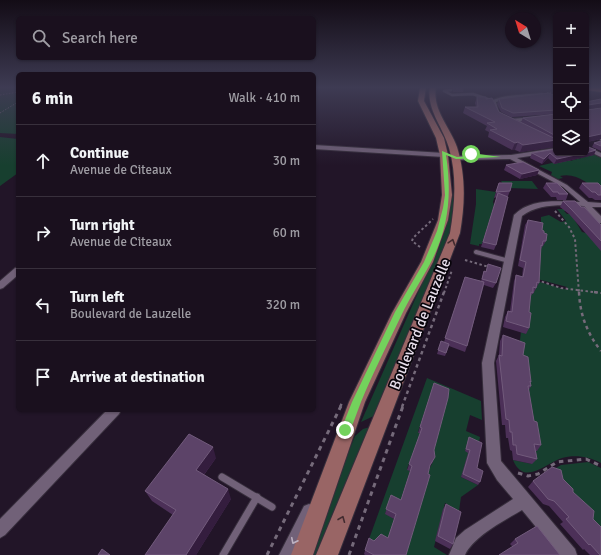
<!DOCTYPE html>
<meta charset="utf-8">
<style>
:root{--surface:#1a101e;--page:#271e2b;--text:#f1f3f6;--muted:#9f9da4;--line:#38303c}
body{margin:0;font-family:Signika,sans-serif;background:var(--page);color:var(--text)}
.controls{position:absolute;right:12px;top:12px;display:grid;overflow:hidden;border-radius:6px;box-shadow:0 1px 3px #0004}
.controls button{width:36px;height:36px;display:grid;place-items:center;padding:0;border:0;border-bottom:1px solid var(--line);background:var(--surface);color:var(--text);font:20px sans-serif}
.compass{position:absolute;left:505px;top:12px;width:36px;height:36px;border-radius:50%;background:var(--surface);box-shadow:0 1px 3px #0004;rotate:322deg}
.stop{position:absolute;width:12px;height:12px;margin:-9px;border:3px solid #73d25c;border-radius:50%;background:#fff}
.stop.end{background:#73d25c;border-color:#fff;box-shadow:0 1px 4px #0008}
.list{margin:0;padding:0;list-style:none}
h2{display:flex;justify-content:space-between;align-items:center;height:52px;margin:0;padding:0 16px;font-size:17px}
h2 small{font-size:13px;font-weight:400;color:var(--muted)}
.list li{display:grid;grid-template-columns:26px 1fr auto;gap:12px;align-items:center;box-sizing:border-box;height:72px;padding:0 16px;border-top:1px solid var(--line)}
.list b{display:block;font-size:15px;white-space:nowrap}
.list p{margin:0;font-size:13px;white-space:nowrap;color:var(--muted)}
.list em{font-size:13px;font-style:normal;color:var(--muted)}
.icon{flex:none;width:22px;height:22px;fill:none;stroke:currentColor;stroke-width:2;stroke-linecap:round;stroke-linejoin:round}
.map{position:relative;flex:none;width:601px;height:555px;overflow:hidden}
.search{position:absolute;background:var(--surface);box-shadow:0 1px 3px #0004;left:16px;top:16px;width:300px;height:44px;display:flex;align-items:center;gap:10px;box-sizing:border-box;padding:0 14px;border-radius:6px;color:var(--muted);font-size:15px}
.panel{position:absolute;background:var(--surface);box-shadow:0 1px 3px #0004;left:16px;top:72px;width:300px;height:340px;border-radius:6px}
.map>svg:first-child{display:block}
</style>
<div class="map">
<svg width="601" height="555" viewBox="0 0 601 555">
<rect width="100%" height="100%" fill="#221528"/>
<path fill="#173f2f" d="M0,87H18V134L0,133Z
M0,137L18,139V173L0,186Z
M596,154L601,156V195C590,184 576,172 560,176L563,178L558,179L551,175L552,172L539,166L568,159L571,161C572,160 589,156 596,154Z
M452,160L457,190L451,238L380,413L361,422L435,254L454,192Z
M501,181H532L538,189L506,188Z
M476,189L496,192L493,202L494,205L482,244H479V246L470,244L476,204Z
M557,209H563L567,211H564L567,214H571L582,232L586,233L601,249V463C590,457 575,454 562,458C546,463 524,487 513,460L532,464L530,450L537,451L519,348L521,332L526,334L523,314L536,281L568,290L567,287L530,277L541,229V217L549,215L561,222L566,221Z
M427,378L481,401L482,420L470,415L466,431L480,437L476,457L461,477L478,485L461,497L459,511L445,503L434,547L447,555H404L406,553L428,480L425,479L433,461L432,389L418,432L420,433L407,469L410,471L399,505L385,513L394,519L387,543L373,545L368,542Z
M373,426L322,555H310L329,499L355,436L363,429Z
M588,462L601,468V539L547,473L561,465Z"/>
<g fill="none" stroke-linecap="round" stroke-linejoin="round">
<g stroke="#372e3c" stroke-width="3.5">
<path id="service-far2" d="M451,90L444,91L452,95L473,94L493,101"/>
</g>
<g stroke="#372e3c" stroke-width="6">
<path id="service-far1" d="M476,252L509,261"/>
</g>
<g stroke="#372e3c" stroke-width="9">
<path id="service" d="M222,477L272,507
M223,555L257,497"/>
</g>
<g stroke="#372e3c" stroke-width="2">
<path id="minor" d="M542,93L544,95L522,98L515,97L496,102L499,113L497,114L495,113L491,101C503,94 527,95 542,93Z
M556,115V117L511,123L508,121L511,119Z
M314,145L444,153L447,155L444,157L314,149Z
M586,146L601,153V157L586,150Z
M556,148V152L517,158L567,185L588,202L601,203V207H592L601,216V223H598L584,206C563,205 539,203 522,216L494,363L501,461L575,549L577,555H559L522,510C504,521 474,536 465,555H449L456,538L465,530L513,499L497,480L487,463L482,363L514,215C530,198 559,201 580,202L563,187L510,159L456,160L453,158L456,156L511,155Z
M18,267V275L3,288L0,289V281L15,268Z
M107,410H121L119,414L5,535L0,538V519Z
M309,504L314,506L316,511L295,555H279L304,506Z"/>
</g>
<g stroke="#372e3c" stroke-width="2">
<path id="secondary" d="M420,87H426L424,101L444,138L448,155L452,195L448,220L433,262L406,313L365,402L313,555H291L349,402L392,313L421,262L438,220L442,195L440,155L436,138L418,101Z
M430,87H436C432,110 450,127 457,147C466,176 465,204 460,233L338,555H316L450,233C455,204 457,176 449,148C443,127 426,109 430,87Z"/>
</g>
<g stroke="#372e3c" stroke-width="2">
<path id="primary" d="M430,87H436L432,90Z
M586,87L601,88V92L586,90Z"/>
</g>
<path stroke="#756a7a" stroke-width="1" stroke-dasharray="1.5 1.5" stroke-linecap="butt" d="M545,87L556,89
M547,93L556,91
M0,95L18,92
M0,113L18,102
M596,138L598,139"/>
<path stroke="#756a7a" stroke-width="1.5" stroke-dasharray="2 2" stroke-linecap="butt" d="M596,138L601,140"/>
<path stroke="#756a7a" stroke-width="2" stroke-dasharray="2.5 2.5" stroke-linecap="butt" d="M555,211L569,227L575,239L579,293
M420,247L412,241L413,238L433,219
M465,260L489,267
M537,280L561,288L601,293
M444,293L452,270"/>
<path stroke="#756a7a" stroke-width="2.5" stroke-dasharray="3.5 3.5" stroke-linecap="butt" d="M579,292C580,315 587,333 601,351
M594,292L601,293
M340,407L342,403
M402,407L444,292"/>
<path stroke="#756a7a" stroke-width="3" stroke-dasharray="4.5 4.5" stroke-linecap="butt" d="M518,473L528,476L538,474L557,462L586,459L601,466
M267,555L341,406
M349,555L403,406"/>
<use href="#service-far2" stroke="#716178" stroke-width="2.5"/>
<use href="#service-far1" stroke="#716178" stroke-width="4"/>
<use href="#service" stroke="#716178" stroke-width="7"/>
<use href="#minor" fill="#716178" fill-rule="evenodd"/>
<use href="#secondary" fill="#996565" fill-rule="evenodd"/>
<use href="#primary" fill="#c06853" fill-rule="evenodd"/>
</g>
<path fill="#4c3058" d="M452,87H464L463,92H453V89Z
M556,96V114L511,117L501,112L497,104L499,99Z
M477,97L486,99L499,112L521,122L523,118L556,114V142L554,147L520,152L515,150H512L488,137L489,132L485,130L487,126L463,113L465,107H476L475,103Z
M601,99V107L587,109V110L601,108V139L587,142L588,147L594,155L554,164L548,158L542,164L530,158L532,153H556L586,102Z
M601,141V151L592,147L594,143Z
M506,165L539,170L537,175L520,179L504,170Z
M499,183L510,191L508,196L506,197L496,245L494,250L481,247L497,197L494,198Z
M546,183L568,194L566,200H557L556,197H551L543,188Z
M582,183L601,186V200H595L592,198H589L579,188Z
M563,201L581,207L601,225V251L569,214L560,207Z
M528,220L542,230L546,241L543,246L542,247L541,249L539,283L533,294H532L530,298L529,312V328L526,334L503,327L505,317L508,311H510L514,281L516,275L522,277L523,268L518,266L525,225Z
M488,264L496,283L493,288L484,285L467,346L465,352L449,346L445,356L437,354L441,341L444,342L465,277L481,281L484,271H486Z
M503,335L523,355L531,382L530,383L531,386L529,390L534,421L541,445L537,451H536L537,459L532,464L513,460L512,451L510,450L508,438H506L505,425H502L496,361L499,355L500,341Z
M434,383V450L433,462L429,467L406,555H365L364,554L369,538L374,541L388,538L394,519L385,514L391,495L401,500L410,471L407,470L420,433H418Z
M469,437L480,482L478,485L461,477L468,453L465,451L468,440Z
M216,458L204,475L231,499L196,555H145L173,515L152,501L145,491Z
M563,479L593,519L601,555H590L584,549L583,550L560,524L563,522L549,506L543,504L528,487L533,481Z
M446,504L453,544L450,549L435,541L443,509Z
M515,539L560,555L512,546L510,544Z"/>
<path fill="#341d3e" d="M601,103V107L586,109L588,105Z
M601,134V139L586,142L587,137Z
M556,140V142L554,147L520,152L523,145Z
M518,142L515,150H512L515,143Z
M596,150L594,155L554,164L557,159Z
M550,153L548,158L542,164L544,159Z
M539,170L537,175L520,179L522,174Z
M213,447L216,458L200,480L196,470Z
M228,489L231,499L196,555H186Z"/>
<path fill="#5c4368" stroke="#725b7c" d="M549,93L556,96V110L513,113L502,108L499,99Z
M477,97H486V99L492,98L499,112L556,139V140L523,145L518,142L515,143L490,130L497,129L487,123L495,122L465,107H478Z
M601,99V103L588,105L587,110L601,108V134L587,137L588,147L596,150L586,153V102Z
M556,114V136L523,118Z
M601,141V146L594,143Z
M556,149V153H585L557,159L550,153L544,159L532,153Z
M523,162L539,170L522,174L506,165Z
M499,183H512L510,191L496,192Z
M546,183H557L568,194H559L558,192H553Z
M582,183H598L601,186V195H598L595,192H592Z
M498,193L508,197L496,245L483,242Z
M563,201H575L581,207H584L601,225V241L571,209Z
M528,220L543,223L542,230L544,231V233L547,234L546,241H543L542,246L541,245L539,283L537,282L536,288L533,287V293L531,292L529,312L531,313L529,328L506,321L508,311L512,312L516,275L523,277L526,262L520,260Z
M488,264L501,268L496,283L482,279L484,271L486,272Z
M465,277L484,282L467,346L445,338Z
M503,335L525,343L523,355L528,357L531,382L530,381L531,386H528L534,421L537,422L541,445L534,444L537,459L517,454L516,445H513L512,432H510L509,420L506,419L499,355L502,356Z
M441,341L449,344L446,353L438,350Z
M434,383L449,389L448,398L434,450L435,457L430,465L428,474L430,475L406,555H374L365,550L369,538L374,541L381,534L388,538L396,514L386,509L391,495L401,500L412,466L409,464L422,428L420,427Z
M189,434L213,447L196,470L228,489L186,555H145L176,510L145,491Z
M469,437L482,443L477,468L483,471L480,482L463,474L470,450L466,449Z
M552,467L561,470L563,479L573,489V492L594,511L593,519L601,527V555H600L590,544L589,545L566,519L569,517L554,501L548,499L533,481Z
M446,504L461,512L453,544L438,536Z
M537,526L560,555H499L518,543L515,539Z
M102,549L110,555H98Z"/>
<defs><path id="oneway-chevron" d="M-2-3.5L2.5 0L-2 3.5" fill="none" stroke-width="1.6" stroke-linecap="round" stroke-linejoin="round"/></defs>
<g stroke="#422b2f">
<use href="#oneway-chevron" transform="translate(452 242) rotate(-72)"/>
<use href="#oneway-chevron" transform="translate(342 519) rotate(-68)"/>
</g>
<use stroke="#bdb2c2" href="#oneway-chevron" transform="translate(294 541) rotate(116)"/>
<linearGradient id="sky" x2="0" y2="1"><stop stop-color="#130c16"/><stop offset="0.53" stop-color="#3e3b53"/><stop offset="1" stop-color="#3e3b53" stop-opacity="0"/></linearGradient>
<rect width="601" height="165" fill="url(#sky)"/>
<path fill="#73d25c" d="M442,151L457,157L480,156L470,155L471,153L501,157L456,159L446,155C452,194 449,228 430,264C421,281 410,297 402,314C388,343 373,373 361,402C357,413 353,423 349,434L345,435L342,434L341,430L352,402L395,312L424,262L437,231L443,208L445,195Z"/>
<g text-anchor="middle" stroke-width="3.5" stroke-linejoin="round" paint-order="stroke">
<g font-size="15" fill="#e6ddea" stroke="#08040b">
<text transform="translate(420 324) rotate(-68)" y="5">Boulevard de Lauzelle</text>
</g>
</g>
</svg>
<div class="controls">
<button>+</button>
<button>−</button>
<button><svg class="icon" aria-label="locate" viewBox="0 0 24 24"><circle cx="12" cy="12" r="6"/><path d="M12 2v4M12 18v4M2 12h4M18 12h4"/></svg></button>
<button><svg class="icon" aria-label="layers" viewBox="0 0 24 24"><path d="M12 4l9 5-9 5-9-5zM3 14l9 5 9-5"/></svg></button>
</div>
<svg class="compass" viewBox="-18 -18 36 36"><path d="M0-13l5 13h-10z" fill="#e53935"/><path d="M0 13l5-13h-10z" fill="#9f9da4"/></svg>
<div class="stop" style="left:471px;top:154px"></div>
<div class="stop end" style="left:345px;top:430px"></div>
<div class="search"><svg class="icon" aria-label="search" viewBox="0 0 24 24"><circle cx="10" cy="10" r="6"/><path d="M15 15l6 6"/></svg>Search here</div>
<section class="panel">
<h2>6 min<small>Walk · 410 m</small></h2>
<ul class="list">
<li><svg class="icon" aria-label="ahead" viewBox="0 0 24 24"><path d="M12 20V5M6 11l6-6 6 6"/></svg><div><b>Continue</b><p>Avenue de Citeaux</p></div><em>30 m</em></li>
<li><svg class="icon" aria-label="right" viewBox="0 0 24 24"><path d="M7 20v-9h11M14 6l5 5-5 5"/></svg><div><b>Turn right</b><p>Avenue de Citeaux</p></div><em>60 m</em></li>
<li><svg class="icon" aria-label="left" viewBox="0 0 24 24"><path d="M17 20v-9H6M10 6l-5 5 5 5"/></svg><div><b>Turn left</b><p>Boulevard de Lauzelle</p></div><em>320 m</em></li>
<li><svg class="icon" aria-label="arrive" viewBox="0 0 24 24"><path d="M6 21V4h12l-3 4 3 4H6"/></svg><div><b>Arrive at destination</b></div></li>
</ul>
</section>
</div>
